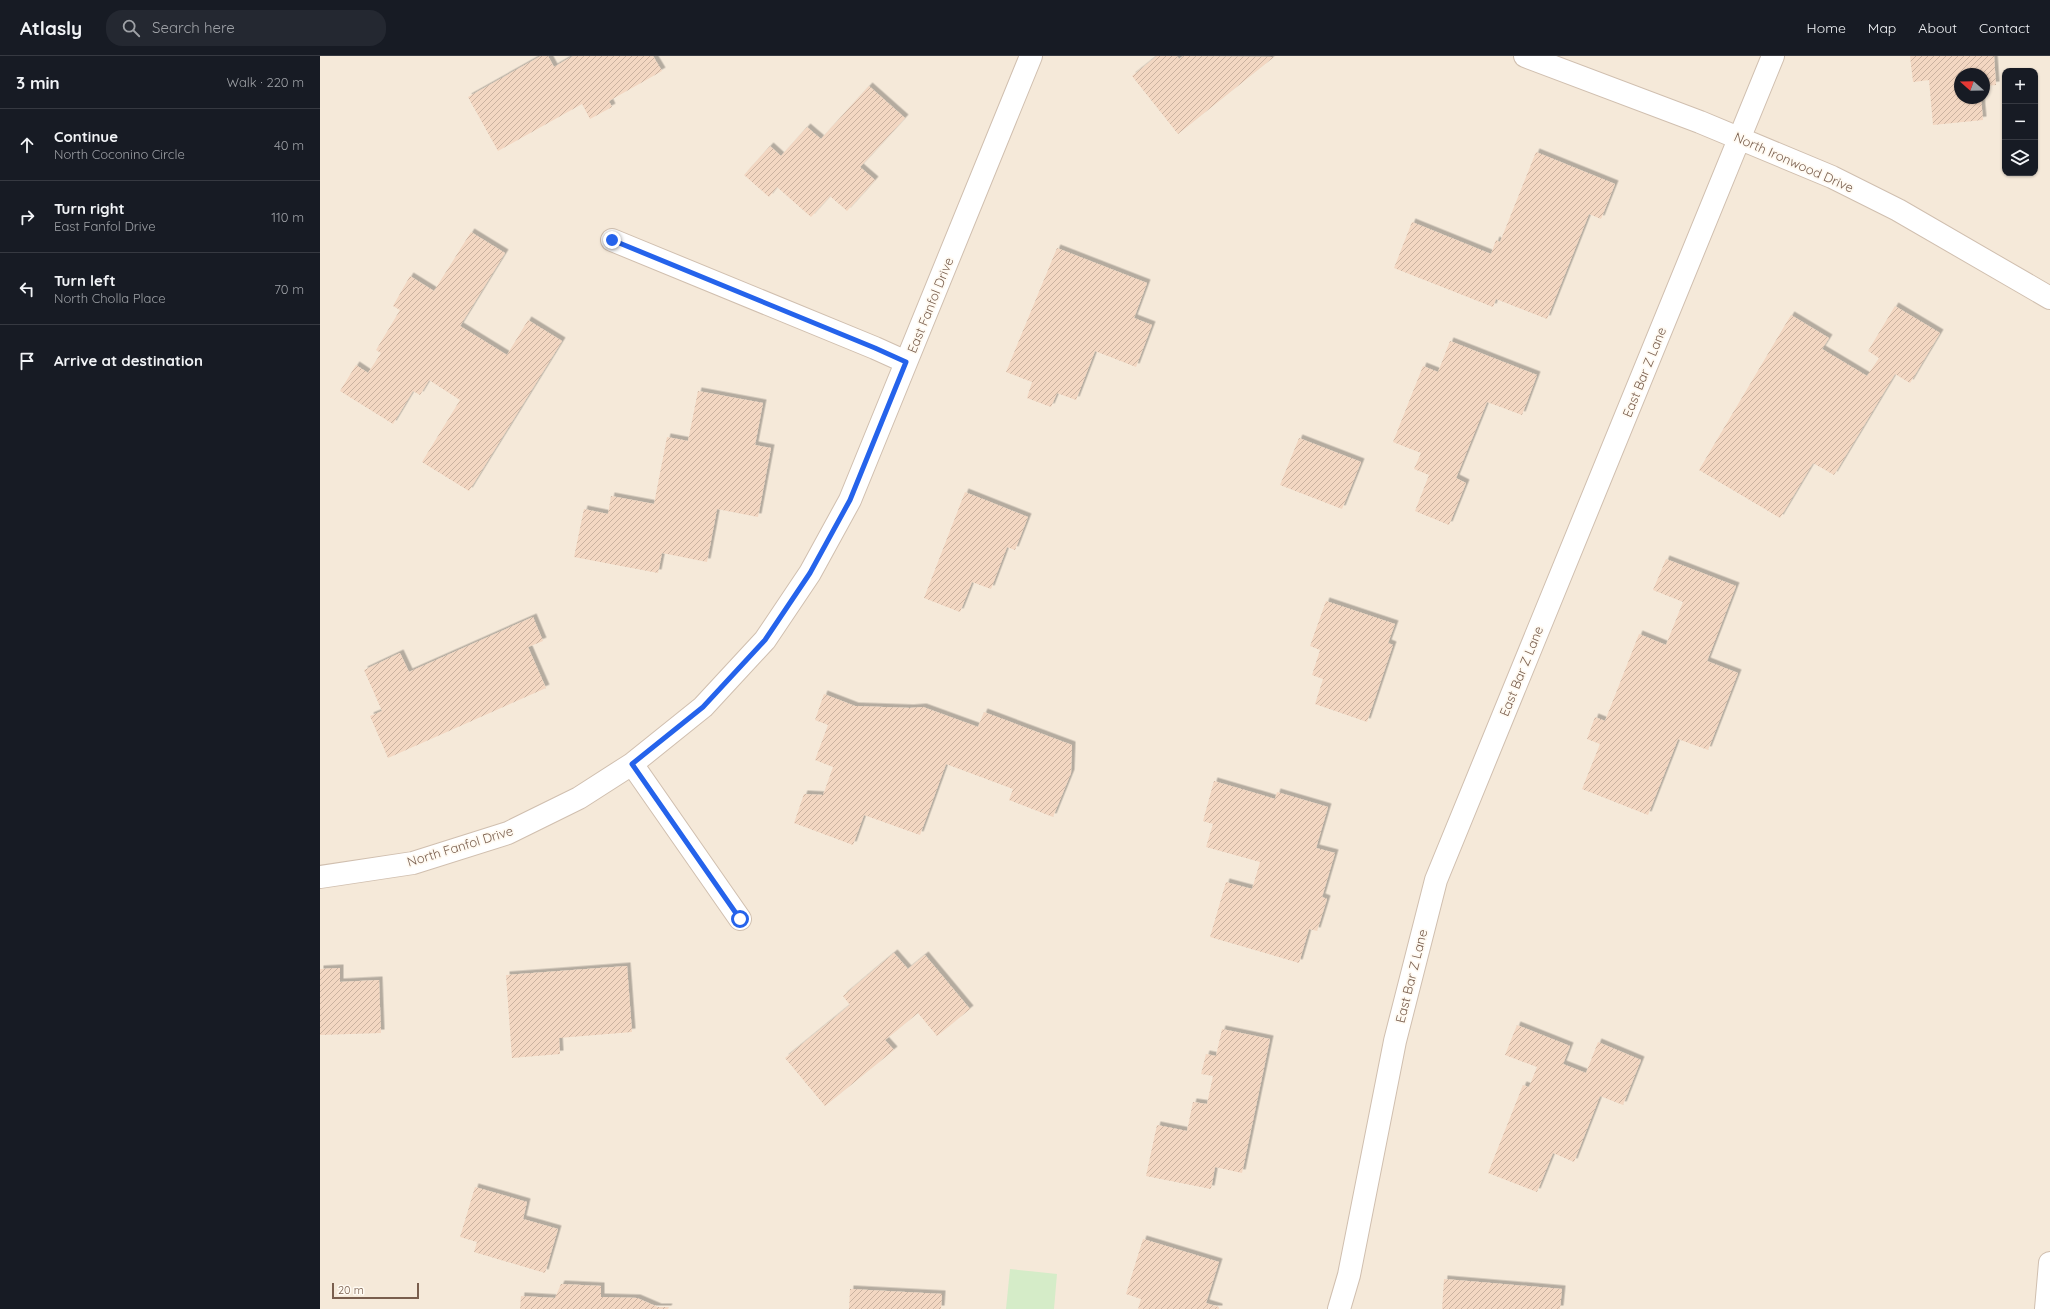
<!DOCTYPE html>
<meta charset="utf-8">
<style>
:root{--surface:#171b24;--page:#242831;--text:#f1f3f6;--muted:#9ea1a6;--line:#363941}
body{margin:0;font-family:Quicksand,sans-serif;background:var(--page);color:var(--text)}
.controls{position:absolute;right:12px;top:12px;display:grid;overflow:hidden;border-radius:8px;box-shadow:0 1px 3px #0004}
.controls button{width:36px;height:36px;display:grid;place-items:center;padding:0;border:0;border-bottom:1px solid var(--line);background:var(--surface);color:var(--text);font:20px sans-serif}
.compass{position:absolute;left:1634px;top:12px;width:36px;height:36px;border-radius:50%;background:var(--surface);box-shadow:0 1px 3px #0004;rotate:290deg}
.scale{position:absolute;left:12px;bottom:10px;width:87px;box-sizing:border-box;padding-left:4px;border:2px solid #795e4d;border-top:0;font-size:11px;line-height:14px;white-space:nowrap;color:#795e4d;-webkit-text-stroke:3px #fffaf2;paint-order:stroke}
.stop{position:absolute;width:12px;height:12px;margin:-9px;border:3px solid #2563eb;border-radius:50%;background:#fff}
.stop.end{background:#2563eb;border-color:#fff;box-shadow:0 1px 4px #0008}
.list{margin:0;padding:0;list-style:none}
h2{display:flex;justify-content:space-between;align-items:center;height:52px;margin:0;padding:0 16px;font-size:17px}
h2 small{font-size:13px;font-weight:400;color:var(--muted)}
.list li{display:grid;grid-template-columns:26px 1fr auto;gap:12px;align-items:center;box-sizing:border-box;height:72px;padding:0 16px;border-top:1px solid var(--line)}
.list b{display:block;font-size:15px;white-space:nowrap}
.list p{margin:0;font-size:13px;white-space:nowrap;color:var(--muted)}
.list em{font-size:13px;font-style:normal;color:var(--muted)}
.icon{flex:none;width:22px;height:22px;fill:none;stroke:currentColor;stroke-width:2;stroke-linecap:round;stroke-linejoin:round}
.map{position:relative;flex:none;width:1730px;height:1253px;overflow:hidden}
header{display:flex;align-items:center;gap:24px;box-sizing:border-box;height:56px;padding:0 20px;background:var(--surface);border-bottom:1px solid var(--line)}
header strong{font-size:19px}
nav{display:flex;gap:22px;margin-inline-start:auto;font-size:14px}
.search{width:280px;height:36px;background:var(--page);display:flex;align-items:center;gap:10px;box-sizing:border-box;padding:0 14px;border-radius:16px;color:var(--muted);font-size:15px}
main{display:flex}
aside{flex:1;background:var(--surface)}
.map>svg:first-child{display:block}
</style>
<header>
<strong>Atlasly</strong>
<div class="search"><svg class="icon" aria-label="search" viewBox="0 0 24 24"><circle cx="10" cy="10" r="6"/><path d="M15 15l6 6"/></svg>Search here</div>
<nav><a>Home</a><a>Map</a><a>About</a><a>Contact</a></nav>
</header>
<main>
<aside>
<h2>3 min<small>Walk · 220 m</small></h2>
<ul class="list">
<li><svg class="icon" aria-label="ahead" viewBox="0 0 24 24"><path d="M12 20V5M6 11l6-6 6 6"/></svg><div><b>Continue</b><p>North Coconino Circle</p></div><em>40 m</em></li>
<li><svg class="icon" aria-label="right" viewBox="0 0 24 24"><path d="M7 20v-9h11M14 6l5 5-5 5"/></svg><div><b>Turn right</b><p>East Fanfol Drive</p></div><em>110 m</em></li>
<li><svg class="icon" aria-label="left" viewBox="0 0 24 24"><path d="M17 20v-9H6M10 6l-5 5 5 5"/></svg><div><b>Turn left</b><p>North Cholla Place</p></div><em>70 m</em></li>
<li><svg class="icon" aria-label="arrive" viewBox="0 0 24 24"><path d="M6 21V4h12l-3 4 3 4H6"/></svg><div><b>Arrive at destination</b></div></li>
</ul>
</aside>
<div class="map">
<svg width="1730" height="1253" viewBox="0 0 1730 1253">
<defs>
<pattern id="building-hatch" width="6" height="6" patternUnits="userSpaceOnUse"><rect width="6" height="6" fill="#f3d7c2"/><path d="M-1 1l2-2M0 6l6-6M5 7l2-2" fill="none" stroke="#cab2a0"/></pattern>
<filter id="shadow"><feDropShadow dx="3.5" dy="-3.5" stdDeviation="0" flood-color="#0004"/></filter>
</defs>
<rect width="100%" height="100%" fill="#fdf7eb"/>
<path fill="#f5e9d9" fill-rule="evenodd" d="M0,0H1730V1253H0ZM1685,15H1715V117H1685ZM1640,18H1664V42H1640Z"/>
<path fill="#d5ecc8" d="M690,1213L737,1218L734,1253H686Z"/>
<path fill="url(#building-hatch)" filter="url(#shadow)" d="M221,0H228L234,11L253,0H333L342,15L289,45L292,51L270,63L262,48L178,95L148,41Z
M837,0H857L859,3L863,0L954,1L858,78L812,20Z
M1590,0H1674L1676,29L1664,30V18H1640V42H1661L1663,64L1613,69L1609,24L1593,26Z
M549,30L585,62L540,111L555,124L527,155L510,140L491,161L457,131L449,141L424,119L450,90L461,100L487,71L501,83Z
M1216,96L1295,128L1281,163L1269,158L1227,263L1176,243L1173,251L1074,212L1092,166L1171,198L1176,184L1180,186Z
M151,176L185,197L140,270L187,299L208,264L242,285L149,435L102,406L140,344L109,324L100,339L93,335L73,368L20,335L36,309L48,317L61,297L56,294L80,254L73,250L90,220L114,235Z
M737,192L827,227L814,262L832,269L816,311L775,295L756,344L737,337L731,351L707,342L712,326L686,316Z
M1575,250L1620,277L1590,327L1575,318L1514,419L1493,407L1460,462L1379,414L1471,259L1509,282L1502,293L1547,320L1559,302L1548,295Z
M1130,285L1217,319L1202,359L1167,346L1136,422L1146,427L1129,469L1095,455L1109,419L1094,413L1101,397L1073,386L1103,310L1118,316Z
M378,335L443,347L435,389L451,392L438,461L397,453L387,506L342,497L338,517L254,501L264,453L288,458L291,440L334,448L347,381L368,385Z
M979,382L1041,406L1022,453L960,429Z
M645,436L708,461L695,494L687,491L671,533L652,526L640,556L604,542Z
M1346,503L1416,530L1387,605L1418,617L1388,694L1358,683L1328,759L1262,733L1280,688L1267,683L1275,661L1285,665L1319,578L1346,589L1363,546L1333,534Z
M1006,545L1075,568L1068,587L1073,589L1047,666L995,648L1003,623L992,619L1000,594L990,590Z
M213,561L223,585L208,591L226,632L68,702L50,660L62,655L44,614L80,597L89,616Z
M504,638L535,650L590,652L603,651L658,671L664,656L752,689L751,717L733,761L689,744L693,733L626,708L600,779L544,759L533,789L474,767L484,738L503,739L513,711L495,704L508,669L495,664Z
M894,725L955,743L957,736L1008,751L996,792L1015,797L1002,841L1007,843L997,875L989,873L979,907L890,881L906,826L932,833L940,806L886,791L893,768L883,765Z
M574,897L588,913L605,899L650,953L617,980L598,957L565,984L574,994L505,1050L465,1002L530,949L523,940Z
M307,910L312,976L239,982L240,998L192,1002L186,919Z
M20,912V926L59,924L61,977L0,979V913Z
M1197,969L1250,990L1243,1008L1266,1017L1278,986L1321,1004L1303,1049L1280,1040L1254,1106L1233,1097L1217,1136L1168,1117L1203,1029L1209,1031L1217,1011L1185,999Z
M902,973L950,983L922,1117L895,1111L891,1133L826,1120L837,1069L867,1075L873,1046L887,1048L893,1020L881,1018L886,998L896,1000Z
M155,1131L207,1146L203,1163L238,1173L225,1217L154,1196L157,1186L140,1181Z
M823,1183L899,1206L886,1247L899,1251V1253H818L821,1243L806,1238Z
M1124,1223L1242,1233L1240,1253H1122Z
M241,1228L281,1230V1241L317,1242L338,1251H349L348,1253H200L201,1240L235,1242Z
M530,1233L622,1238L621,1253H529Z"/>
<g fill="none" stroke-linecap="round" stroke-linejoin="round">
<g stroke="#d0bfaf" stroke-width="24">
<path id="minor" d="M1205,0L1380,66L1512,121L1578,154L1730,242
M292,184L555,292L586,306
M312,708L420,863
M0,821L93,807L188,777L259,742L312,708L383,651L445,584L490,517L530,444L711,0
M1019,1253L1029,1219L1075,985L1116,824L1453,0
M1726,1253L1730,1207"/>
</g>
<use href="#minor" stroke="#fff" stroke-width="22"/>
</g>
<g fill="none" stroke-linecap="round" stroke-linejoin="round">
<path stroke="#2563eb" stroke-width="5" d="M292,184L555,292L586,306L530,444L490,517L445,584L383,651L312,708L420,863"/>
</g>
<g text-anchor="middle" stroke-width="3.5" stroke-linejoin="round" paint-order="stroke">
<g font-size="13" fill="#795e4d" stroke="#fffaf2">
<text transform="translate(1474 106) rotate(24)" y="5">North Ironwood Drive</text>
<text transform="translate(610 249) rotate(-68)" y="5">East Fanfol Drive</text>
<text transform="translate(1324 316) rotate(-68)" y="5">East Bar Z Lane</text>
<text transform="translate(1201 615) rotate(-68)" y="5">East Bar Z Lane</text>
<text transform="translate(140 790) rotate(-17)" y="5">North Fanfol Drive</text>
<text transform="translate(1091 920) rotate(-76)" y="5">East Bar Z Lane</text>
</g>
</g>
</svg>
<div class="controls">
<button>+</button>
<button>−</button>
<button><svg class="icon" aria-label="layers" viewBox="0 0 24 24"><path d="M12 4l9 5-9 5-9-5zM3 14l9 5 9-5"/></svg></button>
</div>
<svg class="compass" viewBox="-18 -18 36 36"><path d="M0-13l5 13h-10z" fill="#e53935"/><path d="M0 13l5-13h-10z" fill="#9ea1a6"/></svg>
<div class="scale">20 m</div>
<div class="stop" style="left:420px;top:863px"></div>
<div class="stop end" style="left:292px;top:184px"></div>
</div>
</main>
